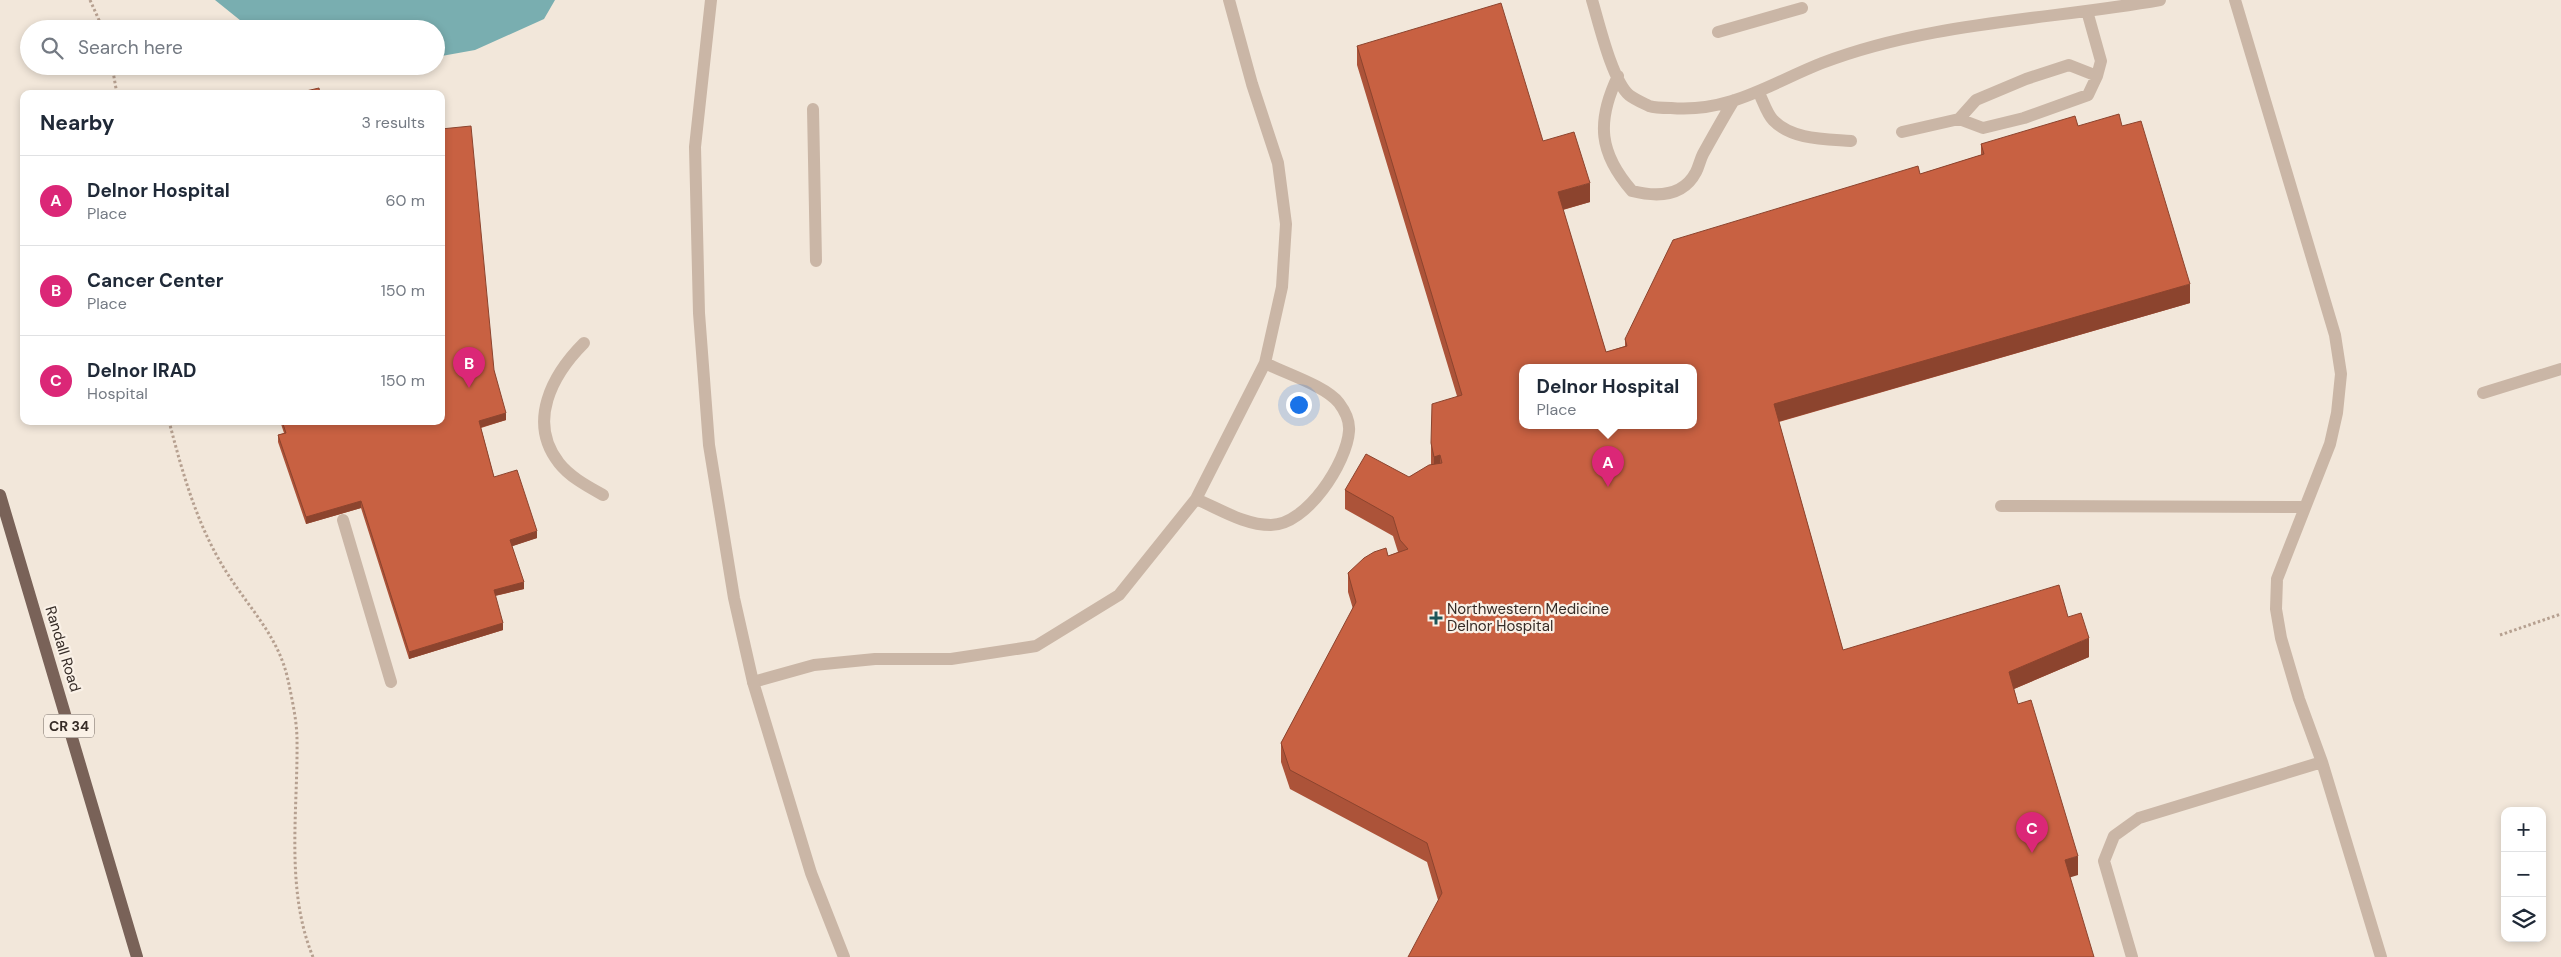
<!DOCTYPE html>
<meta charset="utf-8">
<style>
:root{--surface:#fff;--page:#f6f6f7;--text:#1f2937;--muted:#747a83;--line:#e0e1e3;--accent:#db2777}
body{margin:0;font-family:"DM Sans",sans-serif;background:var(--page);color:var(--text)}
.controls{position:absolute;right:15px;bottom:15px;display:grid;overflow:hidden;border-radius:10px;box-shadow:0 2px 8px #0003}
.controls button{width:45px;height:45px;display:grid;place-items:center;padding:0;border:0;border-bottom:1px solid var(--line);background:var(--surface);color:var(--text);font:25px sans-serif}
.you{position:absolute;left:1298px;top:404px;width:18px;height:18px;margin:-12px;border:4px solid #fff;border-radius:50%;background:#1a73e8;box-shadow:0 0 0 8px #1a73e833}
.badge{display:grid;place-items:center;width:32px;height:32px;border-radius:50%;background:var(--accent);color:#fff;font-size:16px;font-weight:700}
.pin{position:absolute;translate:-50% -41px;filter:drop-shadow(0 1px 2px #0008)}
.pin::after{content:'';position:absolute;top:26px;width:18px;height:15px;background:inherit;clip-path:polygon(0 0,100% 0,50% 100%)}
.popup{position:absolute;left:1519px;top:364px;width:178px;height:65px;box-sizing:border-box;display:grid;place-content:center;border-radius:10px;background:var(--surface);filter:drop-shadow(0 1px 4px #0005);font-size:16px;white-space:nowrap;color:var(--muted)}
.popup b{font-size:19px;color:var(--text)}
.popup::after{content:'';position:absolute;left:50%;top:100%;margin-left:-10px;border:10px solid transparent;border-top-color:var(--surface)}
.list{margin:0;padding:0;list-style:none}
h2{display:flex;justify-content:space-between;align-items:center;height:65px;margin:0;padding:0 20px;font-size:21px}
h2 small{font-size:16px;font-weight:400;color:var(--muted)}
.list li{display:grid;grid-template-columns:32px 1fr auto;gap:15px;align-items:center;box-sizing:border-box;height:90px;padding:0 20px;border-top:1px solid var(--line)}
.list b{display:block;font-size:19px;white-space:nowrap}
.list p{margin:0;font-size:16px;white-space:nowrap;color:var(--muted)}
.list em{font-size:16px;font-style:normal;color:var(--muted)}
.icon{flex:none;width:28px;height:28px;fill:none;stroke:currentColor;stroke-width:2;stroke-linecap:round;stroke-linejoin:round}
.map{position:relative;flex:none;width:2561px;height:957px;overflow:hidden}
.search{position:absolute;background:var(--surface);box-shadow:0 2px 8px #0003;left:20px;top:20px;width:425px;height:55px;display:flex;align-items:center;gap:12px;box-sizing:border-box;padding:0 18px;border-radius:28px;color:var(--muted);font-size:19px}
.panel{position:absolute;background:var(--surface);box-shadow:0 2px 8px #0003;left:20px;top:90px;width:425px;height:335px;border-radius:10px}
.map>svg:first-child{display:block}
</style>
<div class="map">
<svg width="2561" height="957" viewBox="0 0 2561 957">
<rect width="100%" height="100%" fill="#f2e7da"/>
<path fill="#79aeb0" d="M215,0H555L544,19L475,50L436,57V29H251Z"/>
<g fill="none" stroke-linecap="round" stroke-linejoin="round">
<path stroke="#b6a090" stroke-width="3" stroke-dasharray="2.5 2.5" stroke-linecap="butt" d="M90,0L103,29
M112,66L117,94
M169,421C183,475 198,529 229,576C251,610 279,638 288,680C292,699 297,721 297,740C298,811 285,889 313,957
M2500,635L2561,614"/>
<path stroke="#cab6a6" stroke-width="12" d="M1592,0C1599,23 1612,80 1629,95C1634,99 1643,103 1649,106C1655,108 1664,108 1671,108C1730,113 1771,83 1822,63C1929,22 2047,20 2160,0
M2235,0L2335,335L2341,374L2337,413L2330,444L2277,579L2276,609L2281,638L2299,699L2322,762L2381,957
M2087,11L2101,61L2097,76L2088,95L2024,118L1983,128L1959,119L1976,100L2026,79L2069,65L2097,76
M1718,32L1802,8
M1618,76C1596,122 1599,153 1632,191C1656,197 1683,197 1696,172C1699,166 1700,160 1703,154C1713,136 1723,118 1734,100
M1759,93C1763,101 1767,114 1773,120C1792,140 1826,139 1851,141
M813,109L816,261
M1902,132L1959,119
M584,343C552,375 527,422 559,463C570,477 587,486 603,495
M2483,393L2561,369
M1196,499C1220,509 1244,525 1271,525C1307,525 1347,462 1349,431C1350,420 1345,411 1339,403C1326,386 1284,373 1265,363
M2001,506L2305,507
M343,520L391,682
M753,682L814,665L875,659H951L1036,646L1119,595L1196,499L1265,363L1282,287L1286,224L1278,163L1252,84L1229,0
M2132,957L2104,861L2114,836L2139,818L2322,762"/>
<path stroke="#cab6a6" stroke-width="12" d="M711,0L695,147L699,313L709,445L734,598L753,682L811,873L844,957"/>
<path stroke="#796258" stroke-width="12" d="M0,495L137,957"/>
</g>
<path fill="#ac5339" d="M1357,46L1543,141L1590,202L1563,210L1606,352L1625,346V339L1920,174L1981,155V144L2078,126H2122L2190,303L1779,422L1843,650L2068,617L2089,657L2014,689L2018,704L2078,875L1438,900L1427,862L1290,789L1281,762V743L1353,609L1348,592V573L1388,556L1398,552L1393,536L1345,509V490L1409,477L1431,465V443L1457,396L1357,65Z
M494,370L506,420L481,428L494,477L537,538L512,546L524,589L495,596L503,630L409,659L361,508L306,524L278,442V435L284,433L280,421H441Z"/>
<path fill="#8c442e" d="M1590,183V202L1558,211V192Z
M2190,284V303L1774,423V404Z
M506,413V420L479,428V421Z
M1440,455V474L1434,476V457Z
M361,501V508L306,524V517Z
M537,531V538L510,547V540Z
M524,582V589L494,596V590Z
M503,623V630L409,659V652Z
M2089,638V657L2009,691V672Z
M2078,856V875L2065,879V860Z"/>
<path fill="#c86142" stroke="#8c442e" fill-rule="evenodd" d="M1501,3L1543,141L1574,132L1590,183L1558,192L1606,352L1627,346L1625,339L1673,240L1918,166L1920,174L1984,154L1981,144L2075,116L2078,126L2119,114L2122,126L2141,121L2190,284L1774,404L1843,650L2059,585L2068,617L2081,613L2089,638L2009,672L2018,704L2031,700L2078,856L2065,860L2094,957H1408L1442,893L1427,843L1290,770L1281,743L1356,602L1348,573L1364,558L1374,552L1386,548L1388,556L1408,549L1400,540L1393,517L1345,490L1366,454L1409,477L1429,465L1442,463L1440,455L1434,457L1431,443L1432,404L1462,395L1357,46ZM1523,368H1693V426H1523Z
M319,88L320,94H293Z
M471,126L494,370L506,413L479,421L494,477L517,470L537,531L510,540L524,582L494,590L503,623L409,652L361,501L306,517L278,435L286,433L282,421H441V129Z"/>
<path fill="#1c5558" stroke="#faf1e7" stroke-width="2" d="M1433.5 610.5h5v5h5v5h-5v5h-5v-5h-5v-5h5z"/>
<g text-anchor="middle" stroke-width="4.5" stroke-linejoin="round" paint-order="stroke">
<rect fill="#faf1e7" stroke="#716761" stroke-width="1" x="44" y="714.5" width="50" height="23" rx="4"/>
<g font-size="14" font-weight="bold" fill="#362c27">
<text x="69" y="731">CR 34</text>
</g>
<g font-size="15" fill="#362c27" stroke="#faf1e7" text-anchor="start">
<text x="1447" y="614">Northwestern Medicine<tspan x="1447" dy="17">Delnor Hospital</tspan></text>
</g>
<g font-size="15" fill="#362c27" stroke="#faf1e7">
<text transform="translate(63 649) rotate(73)" y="5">Randall Road</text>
</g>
</g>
</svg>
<div class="controls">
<button>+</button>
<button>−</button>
<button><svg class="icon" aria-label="layers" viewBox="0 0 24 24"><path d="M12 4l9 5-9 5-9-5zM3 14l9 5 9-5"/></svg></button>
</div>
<div class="you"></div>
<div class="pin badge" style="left:1608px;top:487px">A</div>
<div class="popup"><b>Delnor Hospital</b>Place</div>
<div class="pin badge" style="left:469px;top:388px">B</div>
<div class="pin badge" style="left:2032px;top:853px">C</div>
<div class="search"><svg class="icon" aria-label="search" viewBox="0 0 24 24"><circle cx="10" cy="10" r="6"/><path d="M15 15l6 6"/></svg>Search here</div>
<section class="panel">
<h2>Nearby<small>3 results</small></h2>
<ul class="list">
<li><span class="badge">A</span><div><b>Delnor Hospital</b><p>Place</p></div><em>60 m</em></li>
<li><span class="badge">B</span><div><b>Cancer Center</b><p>Place</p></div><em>150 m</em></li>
<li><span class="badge">C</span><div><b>Delnor IRAD</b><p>Hospital</p></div><em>150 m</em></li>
</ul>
</section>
</div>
